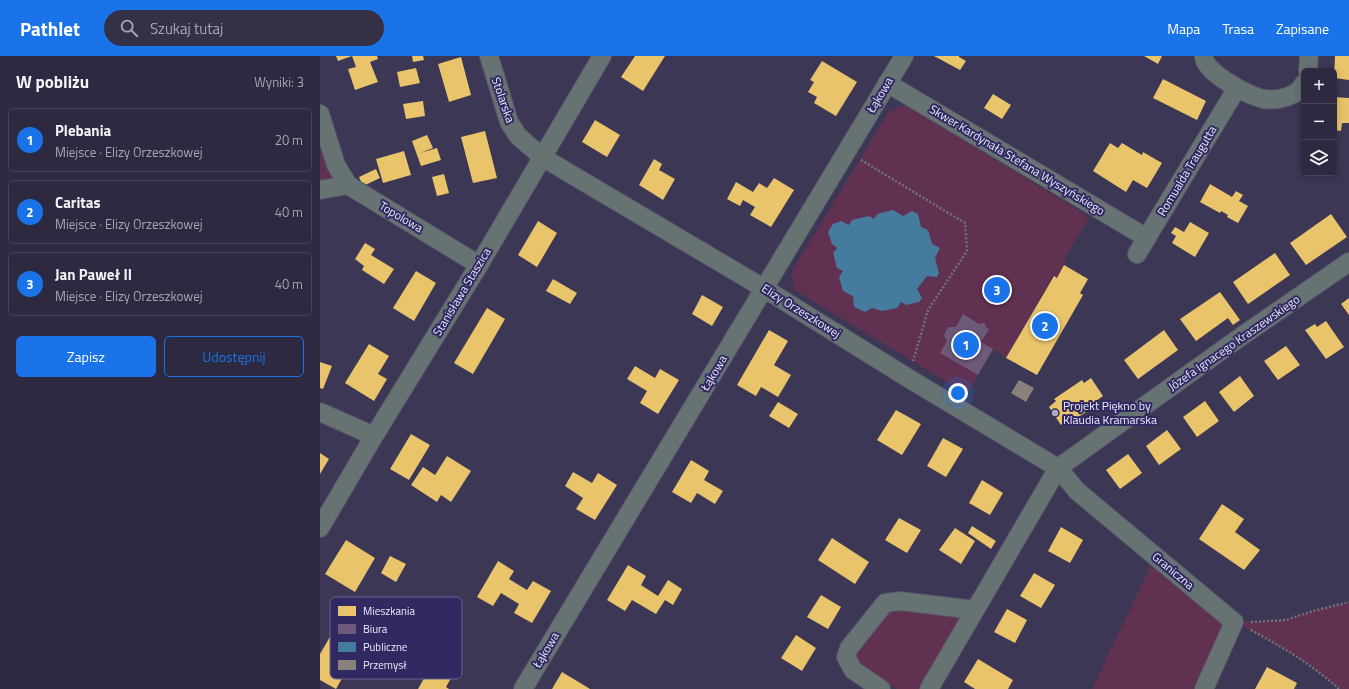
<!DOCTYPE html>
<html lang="pl">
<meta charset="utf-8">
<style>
:root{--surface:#2c2940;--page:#343147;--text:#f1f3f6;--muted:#a6a6b1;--line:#484559;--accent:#1a73e8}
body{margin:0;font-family:"Titillium Web",sans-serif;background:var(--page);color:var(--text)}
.controls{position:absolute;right:12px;top:12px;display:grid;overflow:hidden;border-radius:6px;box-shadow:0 2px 10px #0003}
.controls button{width:36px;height:36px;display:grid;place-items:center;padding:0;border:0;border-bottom:1px solid var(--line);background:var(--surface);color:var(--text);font:20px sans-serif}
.you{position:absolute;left:638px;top:337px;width:14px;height:14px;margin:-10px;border:3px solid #fff;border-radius:50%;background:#1a73e8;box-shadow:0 0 0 6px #1a73e833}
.badge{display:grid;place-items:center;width:26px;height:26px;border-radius:50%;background:var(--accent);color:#fff;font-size:13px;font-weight:700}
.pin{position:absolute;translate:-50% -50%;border:2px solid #fff;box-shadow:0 1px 4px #0006}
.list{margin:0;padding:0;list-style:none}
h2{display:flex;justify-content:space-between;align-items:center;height:52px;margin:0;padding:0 16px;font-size:17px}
h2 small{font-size:13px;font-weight:400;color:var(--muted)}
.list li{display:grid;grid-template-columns:26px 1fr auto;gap:12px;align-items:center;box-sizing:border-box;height:64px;margin:0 8px 8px;padding:0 8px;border:1px solid var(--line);border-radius:6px}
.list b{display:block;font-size:15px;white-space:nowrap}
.list p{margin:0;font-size:13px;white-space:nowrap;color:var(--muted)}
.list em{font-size:13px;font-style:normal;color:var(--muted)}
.actions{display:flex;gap:8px;padding:12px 16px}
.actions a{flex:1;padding:9px 0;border:1px solid var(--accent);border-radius:6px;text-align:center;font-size:14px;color:var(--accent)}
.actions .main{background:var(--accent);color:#fff}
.icon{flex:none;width:22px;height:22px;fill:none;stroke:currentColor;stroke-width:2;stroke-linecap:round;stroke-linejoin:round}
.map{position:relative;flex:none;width:1029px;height:633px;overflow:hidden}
header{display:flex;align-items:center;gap:24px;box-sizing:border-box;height:56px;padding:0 20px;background:var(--accent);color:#fff}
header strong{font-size:19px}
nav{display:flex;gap:22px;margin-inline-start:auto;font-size:14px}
.search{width:280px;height:36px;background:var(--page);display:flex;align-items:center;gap:10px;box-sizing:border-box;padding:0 14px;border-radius:22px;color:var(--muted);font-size:15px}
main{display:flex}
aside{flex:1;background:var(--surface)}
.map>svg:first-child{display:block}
</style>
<header>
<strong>Pathlet</strong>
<div class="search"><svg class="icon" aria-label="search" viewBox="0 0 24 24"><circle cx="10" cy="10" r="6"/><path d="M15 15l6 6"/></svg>Szukaj tutaj</div>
<nav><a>Mapa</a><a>Trasa</a><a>Zapisane</a></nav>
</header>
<main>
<aside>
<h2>W pobliżu<small>Wyniki: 3</small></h2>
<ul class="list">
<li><span class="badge">1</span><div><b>Plebania</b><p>Miejsce · Elizy Orzeszkowej</p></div><em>20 m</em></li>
<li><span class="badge">2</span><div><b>Caritas</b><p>Miejsce · Elizy Orzeszkowej</p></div><em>40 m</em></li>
<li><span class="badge">3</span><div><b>Jan Paweł II</b><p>Miejsce · Elizy Orzeszkowej</p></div><em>40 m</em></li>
</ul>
<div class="actions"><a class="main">Zapisz</a><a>Udostępnij</a></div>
</aside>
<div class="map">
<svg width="1029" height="633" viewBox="0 0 1029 633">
<rect width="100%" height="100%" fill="#3b3755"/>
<path fill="#613152" d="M586,49L769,161L747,199L744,209L737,222L733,220L686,302L673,293L647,338L473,233L472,215L570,54Z
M0,58L28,129L0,134Z
M835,500L914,566L966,564L993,555L1029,546V633H1019C988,605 951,585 914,566L884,633H772Z
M572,552L637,560L640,564L603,629L599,633H577L542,611L536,603L537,595L567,557Z"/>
<path fill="#e9c46a" d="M16,0H57L58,3L50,6L58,26L35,34L28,13L36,11L32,0L18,5Z
M92,0H103L104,4L93,6Z
M315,0H345L323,35L301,21Z
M614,0H639V1L646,5L640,14Z
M824,0H842L838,8Z
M1015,0H1029V24L1014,22Z
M141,1L151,39L129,46L118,8Z
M502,5L537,26L516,60L494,47L497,41L488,36L494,26L490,24Z
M96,12L100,27L80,31L77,16Z
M843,23L886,45L877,64L833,42Z
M673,38L691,49L682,63L664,52Z
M1014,41L1029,42V67H1022L1021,75L1014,74Z
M103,45L105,60L86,63L83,48Z
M275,64L300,79L287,101L262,86Z
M165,75L177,122L153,127L141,81Z
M107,79L113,92L100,97L117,92L121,104L101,110L92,85Z
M790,87L798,92L802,87L822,99L823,96L842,107L827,132L813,124L806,136L773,115Z
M84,95L91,119L63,127L56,103Z
M334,103L342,108L339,114L355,123L343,144L319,129Z
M56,113L60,122L43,130L39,121Z
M124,118L129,137L117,140L112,121Z
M454,122L474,134L451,171L430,159L435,151L423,144L420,150L407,143L416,126L433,136L439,127L447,132Z
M890,128L912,141L916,135L923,139L919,145L928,150L918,167L907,161L908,159L901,155L900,157L880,146Z
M1011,158L1027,181L986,209L970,187Z
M218,165L237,177L217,211L198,199Z
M870,166L889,177L875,201L852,187L856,180L851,177L855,171L864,176Z
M45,187L55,193L51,199L74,213L64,228L42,214L44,210L35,203Z
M955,197L970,219L928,248L913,226Z
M744,209L768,223L760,237L763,239L717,319L686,302L734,220L737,222Z
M96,215L116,227L94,265L73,252Z
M233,223L257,237L250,248L226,235Z
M900,236L920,264L913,269L908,262L876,285L860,263Z
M382,239L403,251L392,270L372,258Z
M1029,242V259L1021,248Z
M167,252L185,263L153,318L134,307Z
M1006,265L1024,291L1006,303L985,274L995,268L997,271Z
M449,274L468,285L454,309L471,319L458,341L441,331L436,340L417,329Z
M844,274L858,294L818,323L804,304Z
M49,288L69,300L58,318L67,323L54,345L25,327Z
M966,290L980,309L958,324L944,305Z
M0,306L12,310L3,333L0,332Z
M315,310L335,322L340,313L359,324L338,358L320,347L327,335L307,323Z
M920,320L934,340L914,356L899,336Z
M771,322L783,340L776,345L778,348L751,366L749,363L741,369L729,351L736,345L734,343L762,324L764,327Z
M885,345L899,365L877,381L863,361Z
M458,346L478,358L469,372L449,360Z
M576,354L601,368L582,399L557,384Z
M847,374L861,393L839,409L826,390Z
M91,378L110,389L89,424L70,413Z
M623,382L643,393L626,421L607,410Z
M0,397L9,403L0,418Z
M808,398L822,417L800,433L786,414Z
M127,400L151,415L131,446L121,439L117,446L91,429L103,411L115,419Z
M371,404L389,415L384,424L403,435L395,448L377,437L371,447L352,436Z
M253,416L272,427L278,417L297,429L275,464L256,453L263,442L245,430Z
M662,424L683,437L670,459L649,447Z
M902,448L924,463L915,476L940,494L924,514L879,483Z
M579,462L601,474L587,497L565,484Z
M652,470L676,485L671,493L648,477Z
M741,471L763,484L750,507L728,495Z
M635,472L655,485L641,508L619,494Z
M512,482L549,506L535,528L498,504Z
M26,484L55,502L35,536L5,518Z
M70,500L86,508L76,526L61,517Z
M178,505L194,515L189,523L207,534L213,525L231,535L212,567L194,557L199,548L181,537L173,550L157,541Z
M308,509L326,520L321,529L338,540L348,524L362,533L353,549L345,544L336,558L312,544L305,555L287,544Z
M714,517L735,529L721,552L700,540Z
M501,539L521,551L508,573L487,561Z
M687,553L707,564L695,587L674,576Z
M11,579L38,594L16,633L0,624V598Z
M476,579L496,592L482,615L461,602Z
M658,603L693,624L688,633H655L644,626Z
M111,610L131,622L126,631L129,633H98Z
M947,611L977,627L974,633H935Z
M242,616L262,628L270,633H232Z"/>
<path fill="#6d597a" d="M643,258L659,268L663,267L666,269V272L669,273L661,286L673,293L658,319L620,297L627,285L624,280L626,274L629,271H636Z"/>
<path fill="#457b9d" d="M573,154L583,160L592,155L598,158L601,171L608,174L612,188L620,192L615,202L619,217L617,221L607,220L597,233L602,242L599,246L586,249L581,246L577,252L562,255L552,252L545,256L534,251L533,240L523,235L519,221L523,215L517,212L513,197L517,192L512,188L508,176L513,168L521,165L529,169L532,164L549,160L554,163L557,158Z"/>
<path fill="#8a817c" d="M699,324L714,332L706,346L691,337Z"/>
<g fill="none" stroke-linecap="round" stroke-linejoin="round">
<g stroke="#555369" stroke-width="20">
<path id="minor" d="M169,0L189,66L198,80L222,101L445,233L588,322L738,412L757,435L914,566L884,633
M884,0C883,16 930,41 944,43C957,45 978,41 984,27
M988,15L989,0
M567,27L827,182
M0,58L16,109L28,129
M0,134L28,129L159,209
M817,198L917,32
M0,356L54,380
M0,472L54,380L159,209L282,0
M203,633L584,0
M561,633L533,614L526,601L529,592L565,547L580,545L655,554
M609,633L738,412L919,282L1029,206"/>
</g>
<path stroke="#6f747a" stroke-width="2.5" stroke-dasharray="2 2" stroke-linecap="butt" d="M541,104L645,167L647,195L608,254L593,305
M931,566L966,564L993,555L1029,546
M931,574C962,591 993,609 1019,633"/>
<use href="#minor" stroke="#677272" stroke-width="18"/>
</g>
<circle fill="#adacc0" stroke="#312a62" stroke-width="1.5" cx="735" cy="357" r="4"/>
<g text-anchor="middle" stroke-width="4" stroke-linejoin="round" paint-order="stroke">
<g font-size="12" fill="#ebebf9" stroke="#312a62">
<text transform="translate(560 39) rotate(-59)" y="4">Łąkowa</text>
<text transform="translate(183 44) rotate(71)" y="4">Stolarska</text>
<text transform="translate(697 104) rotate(31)" y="4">Skwer Kardynała Stefana Wyszyńskiego</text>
<text transform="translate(867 115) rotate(-59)" y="4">Romualda Traugutta</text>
<text transform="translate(81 161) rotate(31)" y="4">Topolowa</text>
<text transform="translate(142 236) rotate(-59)" y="4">Stanisława Staszica</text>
<text transform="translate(481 255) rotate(32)" y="4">Elizy Orzeszkowej</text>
<text transform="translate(914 287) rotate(-35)" y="4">Józefa Ignacego Kraszewskiego</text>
<text transform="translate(394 317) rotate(-59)" y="4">Łąkowa</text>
<text transform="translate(853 515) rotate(40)" y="4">Graniczna</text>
<text transform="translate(226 594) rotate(-59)" y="4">Łąkowa</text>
</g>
<g font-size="12" fill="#ebebf9" stroke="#312a62" text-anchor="start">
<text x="743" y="354">Projekt Piękno by<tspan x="743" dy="14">Klaudia Kramarska</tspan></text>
</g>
</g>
<rect x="10" y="541" width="132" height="82" rx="6" fill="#312a62" stroke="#69648f" stroke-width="1"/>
<rect x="18" y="550" width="18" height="10" fill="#e9c46a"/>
<rect x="18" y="568" width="18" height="10" fill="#6d597a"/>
<rect x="18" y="586" width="18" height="10" fill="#457b9d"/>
<rect x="18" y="604" width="18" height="10" fill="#8a817c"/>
<g font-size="11" fill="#ebebf9">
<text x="43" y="559">Mieszkania</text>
<text x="43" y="577">Biura</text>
<text x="43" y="595">Publiczne</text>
<text x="43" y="613">Przemysł</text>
</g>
</svg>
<div class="controls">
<button>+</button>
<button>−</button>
<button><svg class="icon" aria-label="layers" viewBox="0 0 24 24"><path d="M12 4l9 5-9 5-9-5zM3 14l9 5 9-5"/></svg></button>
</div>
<div class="you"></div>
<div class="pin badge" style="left:646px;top:289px">1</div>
<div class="pin badge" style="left:725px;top:270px">2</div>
<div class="pin badge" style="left:677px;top:234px">3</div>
</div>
</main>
